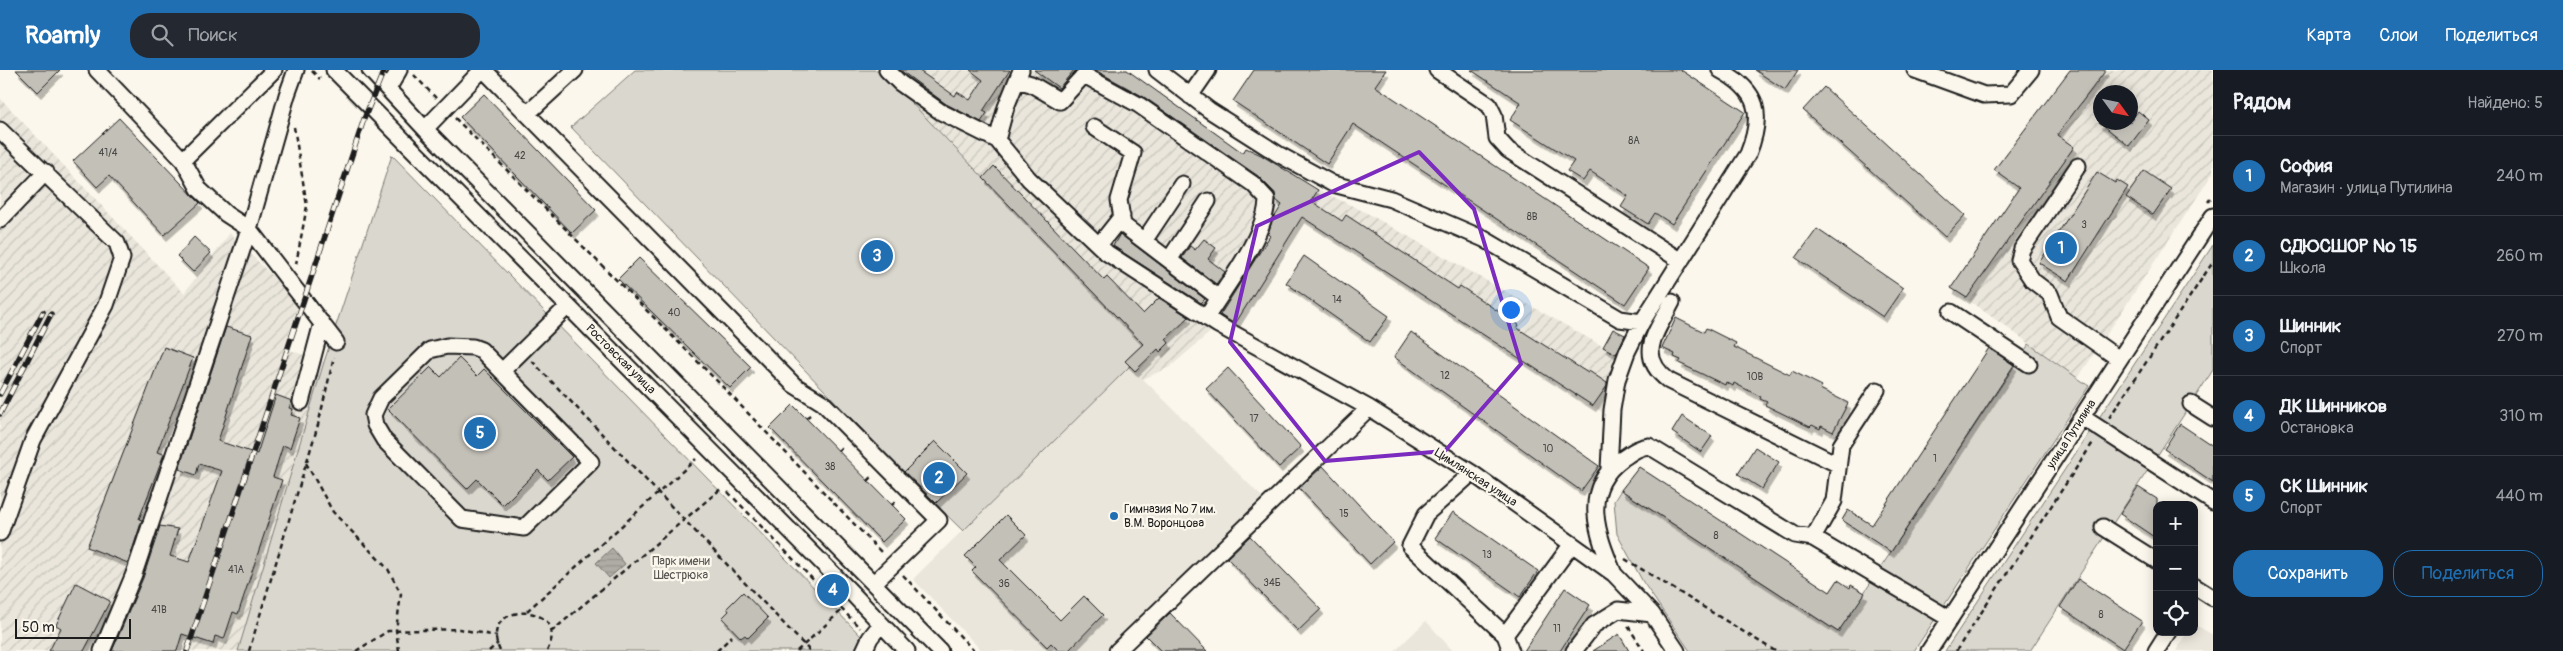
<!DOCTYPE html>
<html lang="ru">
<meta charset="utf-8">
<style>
:root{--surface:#171b24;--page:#242831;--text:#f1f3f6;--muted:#9ea1a6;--line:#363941;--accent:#1f6fb2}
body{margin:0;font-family:Pangolin,sans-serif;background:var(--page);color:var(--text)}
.controls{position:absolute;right:15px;bottom:15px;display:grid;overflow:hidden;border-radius:10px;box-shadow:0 2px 12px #0003}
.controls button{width:45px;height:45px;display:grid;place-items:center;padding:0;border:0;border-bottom:1px solid var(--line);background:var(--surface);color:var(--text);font:25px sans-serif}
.compass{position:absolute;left:2093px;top:15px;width:45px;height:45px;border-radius:50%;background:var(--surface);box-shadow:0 2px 12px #0003;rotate:123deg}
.scale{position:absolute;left:15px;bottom:12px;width:116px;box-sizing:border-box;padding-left:5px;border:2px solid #1c1c1c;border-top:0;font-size:14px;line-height:18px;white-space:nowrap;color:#1c1c1c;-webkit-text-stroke:4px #fbf7ec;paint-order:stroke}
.you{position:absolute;left:1510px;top:239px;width:18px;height:18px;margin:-12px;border:4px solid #fff;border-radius:50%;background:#1a73e8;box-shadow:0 0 0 8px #1a73e833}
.badge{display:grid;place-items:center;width:32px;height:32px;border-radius:50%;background:var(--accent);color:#fff;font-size:16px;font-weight:700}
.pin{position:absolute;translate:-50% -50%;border:2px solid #fff;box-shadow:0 1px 5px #0006}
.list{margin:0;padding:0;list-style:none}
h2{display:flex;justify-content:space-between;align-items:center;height:65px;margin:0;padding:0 20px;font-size:21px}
h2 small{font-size:16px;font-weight:400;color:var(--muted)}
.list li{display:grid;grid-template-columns:32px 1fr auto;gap:15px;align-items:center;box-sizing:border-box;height:80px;padding:0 20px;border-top:1px solid var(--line)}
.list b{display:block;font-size:19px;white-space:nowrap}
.list p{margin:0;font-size:16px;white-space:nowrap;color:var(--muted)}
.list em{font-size:16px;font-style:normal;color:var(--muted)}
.actions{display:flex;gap:10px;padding:15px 20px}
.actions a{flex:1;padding:11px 0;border:1px solid var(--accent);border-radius:20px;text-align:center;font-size:18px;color:var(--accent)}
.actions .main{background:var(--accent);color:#fff}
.icon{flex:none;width:28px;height:28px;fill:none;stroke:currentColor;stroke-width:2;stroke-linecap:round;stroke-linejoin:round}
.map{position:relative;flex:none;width:2213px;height:581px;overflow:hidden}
header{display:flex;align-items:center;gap:30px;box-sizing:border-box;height:70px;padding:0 25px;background:var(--accent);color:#fff}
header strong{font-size:24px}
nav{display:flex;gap:28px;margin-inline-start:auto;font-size:18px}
.search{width:350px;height:45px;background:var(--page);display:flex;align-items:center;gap:12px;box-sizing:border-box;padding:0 18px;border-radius:20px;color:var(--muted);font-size:19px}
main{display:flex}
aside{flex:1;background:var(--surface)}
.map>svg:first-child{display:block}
</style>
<header>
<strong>Roamly</strong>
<div class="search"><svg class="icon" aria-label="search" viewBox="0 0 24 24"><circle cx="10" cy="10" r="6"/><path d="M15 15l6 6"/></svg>Поиск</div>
<nav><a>Карта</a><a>Слои</a><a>Поделиться</a></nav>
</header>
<main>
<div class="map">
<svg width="2213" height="581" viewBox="0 0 2213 581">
<defs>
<pattern id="industrial-furrows" width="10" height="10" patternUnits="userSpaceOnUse" patternTransform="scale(1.25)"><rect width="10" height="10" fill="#eae6dc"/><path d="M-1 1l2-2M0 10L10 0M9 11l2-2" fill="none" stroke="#c8c5bc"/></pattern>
<pattern id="water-rules" width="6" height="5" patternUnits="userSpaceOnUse" patternTransform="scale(1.25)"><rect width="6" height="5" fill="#afaca5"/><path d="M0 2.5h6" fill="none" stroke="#96938d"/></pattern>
<filter id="shadow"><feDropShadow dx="3" dy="5.5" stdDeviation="0" flood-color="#0004"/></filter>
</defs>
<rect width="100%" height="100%" fill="#fbf7ec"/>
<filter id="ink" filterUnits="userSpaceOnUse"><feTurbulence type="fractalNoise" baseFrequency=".02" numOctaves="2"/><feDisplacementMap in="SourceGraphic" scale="10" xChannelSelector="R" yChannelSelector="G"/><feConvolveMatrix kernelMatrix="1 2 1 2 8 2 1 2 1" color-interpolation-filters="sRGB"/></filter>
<g filter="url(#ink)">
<path fill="#eae6dc" d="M1130,296L1266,431L1110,581H982L913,509Z
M1426,551L1453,581H1395Z
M2194,554L2213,565V581H2176L2187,562H2194Z"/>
<path fill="url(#industrial-furrows)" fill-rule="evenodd" d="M880,0H1127L1243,83L1365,142L1620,286L1608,346L1301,147L1232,258L1214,259L1170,297L1143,309L1125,291L1143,273Z
M2106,0H2213V103L2078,308L1951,218L2033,96ZM2100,22H2130V52H2100Z
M0,28L184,223L230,163L299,233L284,278L324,292L238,581H0Z"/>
<path fill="#dad7ce" stroke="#7b7a75" d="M635,0H880L1143,274L1125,291L1130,296L963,461L903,402L571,57Z
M392,85L862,567L854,581H238L324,292Z
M2213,175V300L2030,581H1945Z
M2029,274L2089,316L1914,581H1690L1643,512L1617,464L1614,431L1621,420L1838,562Z"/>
<path fill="url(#water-rules)" stroke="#74726e" d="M612,478L625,494L609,508L596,493Z"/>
<path fill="#c3c0b8" stroke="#1c1c1c" filter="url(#shadow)" d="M16,0H60L38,22Z
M900,0H918L955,26L957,22L970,30L983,10L970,0H1010L983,41L987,43L981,52L946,34Z
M1034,0H1074L1059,18Z
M1095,0H1127L1243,83L1246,78L1261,85L1318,120L1311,131L1342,151L1346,145L1458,219L1460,216L1519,255L1517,258L1588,303L1589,301L1607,313V316L1593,336L1302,147L1235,254L1223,247L1220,245L1270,166L1268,164L1272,151L1282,135L1276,130L1275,123L1258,106L1144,27Z
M1254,0H1386L1375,16L1649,198L1625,234L1353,54L1327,94L1233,31Z
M1471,0H1681L1745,42L1672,154L1655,143L1648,154L1621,137L1628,126L1590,101L1583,111L1567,101L1574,91L1510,50L1521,33Z
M1755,0H1798L1785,20Z
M2070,0H2106L2057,65L2074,77L1967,228L1951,218L2019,118L1994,100Z
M1824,17L1965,145L1945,167L1803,40Z
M484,24L596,140L572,163L460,47Z
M2138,41L2149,50L2129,76L2099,52H2130Z
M119,48L200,133L164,165L109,106L97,117L73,91Z
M994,96L1104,210L1107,207L1143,244L1159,228L1189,247L1166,269L1169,273L1160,282L1158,279L1135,301L1125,291L1143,274L983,108Z
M2144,101L2171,119L2153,145L2126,127Z
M2097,102L2115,113L2117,110L2128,117L2068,211L2039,193Z
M1817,159L1903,218L1883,247L1796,188Z
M1120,164L1205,229L1201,233L1113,176Z
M194,167L211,183L193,202L177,186Z
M1204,169L1216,178L1208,189L1225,202L1216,214L1182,188L1190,176L1195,180Z
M1304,186L1389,246L1370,272L1286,213Z
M639,188L751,297L730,318L618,209Z
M1676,248L1704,262L1706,258L1736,273L1734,277L1790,305L1792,301L1822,316L1820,319L1848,333L1833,362L1821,356L1820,359L1812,355L1810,357L1765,335L1767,332L1760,329L1761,327L1734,313L1733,316L1726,312L1725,315L1679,293L1681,290L1674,287L1675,284L1662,278Z
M226,257L252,265L218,371L257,384L276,325L292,331L289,338L293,339L291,345L300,348L290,378L283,375L273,407L282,410L238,544L233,542L224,569L215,566L213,574L182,564L177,581H112L143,508L160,456L178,459L170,486L189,492L222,401L199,394L196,405L179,399Z
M1613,259L1625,265L1616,284L1603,277Z
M1411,262L1599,396L1581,421L1394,287Z
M164,277L193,288L157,382L164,384L139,449L142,450L128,493L87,477Z
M1989,278L2014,295L1891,482L1842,450L1848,440L1872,455Z
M459,288L477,306L484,299L572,387L548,410L538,400L503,435L477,409L467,419L388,339L431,297L441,307Z
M1228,298L1301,377L1279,397L1206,319Z
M793,335L906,449L882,472L770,358Z
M1682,346L1712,366L1701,382L1672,362Z
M2180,354L2213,376V412L2164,379Z
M935,371L967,403L936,433L904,402Z
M1755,377L1779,392L1762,419L1738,404Z
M1323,396L1393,472L1370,494L1299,418Z
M1639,397L1830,522L1838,510L1850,518L1851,515L1865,523L1838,562L1621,420Z
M2138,417L2157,429V469L2120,444Z
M1453,442L1538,501L1520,527L1435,468Z
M1006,445L1026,465L1000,490L1060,550L1084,526L1103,545L1068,581H1059L1051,573L1047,577L972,501L976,497L965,486Z
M1250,466L1321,539L1298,561L1227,488Z
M2078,509L2142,551L2123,579L2060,537Z
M76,513L110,531L84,581H49L61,558L56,555Z
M1565,518L1590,535L1560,581H1524Z
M743,522L768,548L748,568L745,565L741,568L722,548L729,541L727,538Z
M1170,543L1207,581H1161L1146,566Z
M1619,564L1629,581H1593Z"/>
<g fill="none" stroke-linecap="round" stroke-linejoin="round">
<g stroke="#1c1c1c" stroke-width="19">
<path id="minor" d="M97,0L183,90L274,0
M334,0L848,519L907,581
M370,0L425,59L940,581
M484,0L794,315L823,333L939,450L875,512
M887,0L900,13L941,42L997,70L1029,109L1107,183L1218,255L1369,338L1472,403L1614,504L1652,544L1677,581
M1157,0L1209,40L1278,84L1333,114L1391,129L1484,169L1620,249L1642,252
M1437,0L1489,35L1494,45L1497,68L1508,80L1681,191
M1915,0L1984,25L2011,24L2031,0
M1017,10L1031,14L1060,31L1084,5L1139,35L1253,114L1267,129C1267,164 1225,217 1206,248
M388,19L399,0
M1190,26L1208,0
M527,44L575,0
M1094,57L1133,83L1119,130L1123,155L1219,228
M425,59L482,0
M0,60L117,173L122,188L106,235L33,370L0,463
M997,70L1006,37L1021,0
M183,90L199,119L226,144L249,159L336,272
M2078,96L2022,179L2019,190L2033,211L2050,224L2059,247L2119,289
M0,150L46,102
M1144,171L1182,114
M1099,175L1122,146
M1169,190L1208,131
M1672,232C1657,262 1635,285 1669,311L1837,394
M1951,242L2029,294
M447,276L473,277L481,280L591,392L524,458L462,449L384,370L375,355L373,345L381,328L430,280Z
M502,301L568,236
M301,332L322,253
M2191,334L2213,348
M2082,347L2213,432
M1609,399L1612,340L1617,310L1627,282L1642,252L1748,84C1764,44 1759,21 1720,0
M1472,403L1426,444L1410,476L1505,565L1511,581
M2103,457L2157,491
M1813,468L1834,431L1841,375L1877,320
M1614,504C1597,464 1580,420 1622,389C1631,383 1638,377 1649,376L1795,465L1813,468L1950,549
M2194,516L2213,528
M1505,565L1572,474
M102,581L134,504L249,159L287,25L296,0
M864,581L870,568L881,554
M1117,581L1369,338
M1574,581L1594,555L1618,540L1652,544
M1929,581L2213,146
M2156,581L2168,562"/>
</g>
<path stroke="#1c1c1c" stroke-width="2.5" stroke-dasharray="5 4" stroke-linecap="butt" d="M312,1L320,9
M414,5L436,28
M455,48L721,315L882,483
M294,57L307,136L296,194
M2208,132L2213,125
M532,291L810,581
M806,348L813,343
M2109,348L2213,192
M838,381L844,375
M306,393L333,442L388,499L401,524L396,560L399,581
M868,411L874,405
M728,422L860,558
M892,435L898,429
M1625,489L1775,581
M903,505L974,581
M527,541L696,389
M1628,556L1644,581
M551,562L723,417
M249,581L318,355L334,287
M356,581L388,561L459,559L497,566
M489,581L498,573
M500,581C475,529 574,531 547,581
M717,581L732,566
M797,581L842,540
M1956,581L2094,371"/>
<use href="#minor" stroke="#fbf7ec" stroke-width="15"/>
<g stroke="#1c1c1c" stroke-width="5.5">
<path id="rail" d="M0,324L43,242
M0,344L51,244
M187,581L364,49L384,0"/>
</g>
<use href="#rail" stroke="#fbf7ec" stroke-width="4" stroke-dasharray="11" stroke-linecap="butt"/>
</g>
</g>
<path fill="none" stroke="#7b2cbf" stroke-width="4" stroke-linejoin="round" d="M1419,82L1474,139L1521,294L1445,381L1325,391L1230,272L1257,156Z"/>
<circle fill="#1f6fb2" stroke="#fbf7ec" stroke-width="2" cx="1114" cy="446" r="5"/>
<g text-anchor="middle" stroke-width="4.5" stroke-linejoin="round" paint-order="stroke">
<g font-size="10" fill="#464543">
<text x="1634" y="74">8А</text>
<text x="108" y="86">41/4</text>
<text x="520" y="89">42</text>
<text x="1532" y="150">8В</text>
<text x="2084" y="158">3</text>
<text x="1337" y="233">14</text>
<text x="674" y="246">40</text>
<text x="1445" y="309">12</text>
<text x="1755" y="310">10В</text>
<text x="1254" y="352">17</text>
<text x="1548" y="382">10</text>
<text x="1935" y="392">1</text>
<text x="830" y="400">38</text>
<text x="1344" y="447">15</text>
<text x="1716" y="469">8</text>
<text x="1487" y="488">13</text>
<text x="236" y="503">41А</text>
<text x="1272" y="516">34Б</text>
<text x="1004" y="517">36</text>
<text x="159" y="543">41В</text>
<text x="2101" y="548">8</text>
<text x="1557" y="562">11</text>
</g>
<g font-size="12" fill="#1c1c1c" stroke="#fbf7ec">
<text transform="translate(621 289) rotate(45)" y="4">Ростовская улица</text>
<text transform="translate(2071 364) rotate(-57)" y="4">улица Путилина</text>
<text transform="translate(1476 407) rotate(33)" y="4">Цимлянская улица</text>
</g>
<g font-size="12" fill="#1c1c1c" stroke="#fbf7ec" text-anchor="start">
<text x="1124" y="443">Гимназия № 7 им.<tspan x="1124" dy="14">В.М. Воронцова</tspan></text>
</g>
<g font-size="12" fill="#555451" stroke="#fbf7ec">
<text x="681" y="495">Парк имени<tspan x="681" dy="14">Шестрюка</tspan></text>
</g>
</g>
</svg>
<div class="controls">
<button>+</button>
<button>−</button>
<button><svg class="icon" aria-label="locate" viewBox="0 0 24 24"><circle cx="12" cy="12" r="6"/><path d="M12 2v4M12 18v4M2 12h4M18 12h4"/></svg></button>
</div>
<svg class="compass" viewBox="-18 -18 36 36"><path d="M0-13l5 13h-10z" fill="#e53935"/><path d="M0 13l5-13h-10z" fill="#9ea1a6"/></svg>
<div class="scale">50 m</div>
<div class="you"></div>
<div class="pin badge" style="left:2061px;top:178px">1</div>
<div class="pin badge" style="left:939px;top:408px">2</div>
<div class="pin badge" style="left:877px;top:186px">3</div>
<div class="pin badge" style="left:833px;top:520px">4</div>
<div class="pin badge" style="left:480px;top:363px">5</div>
</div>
<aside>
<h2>Рядом<small>Найдено: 5</small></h2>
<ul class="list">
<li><span class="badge">1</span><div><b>София</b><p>Магазин · улица Путилина</p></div><em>240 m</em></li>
<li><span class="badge">2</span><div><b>СДЮСШОР № 15</b><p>Школа</p></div><em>260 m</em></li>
<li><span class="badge">3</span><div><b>Шинник</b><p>Спорт</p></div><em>270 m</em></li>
<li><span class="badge">4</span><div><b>ДК Шинников</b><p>Остановка</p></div><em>310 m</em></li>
<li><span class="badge">5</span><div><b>СК Шинник</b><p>Спорт</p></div><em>440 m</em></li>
</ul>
<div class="actions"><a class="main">Сохранить</a><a>Поделиться</a></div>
</aside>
</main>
